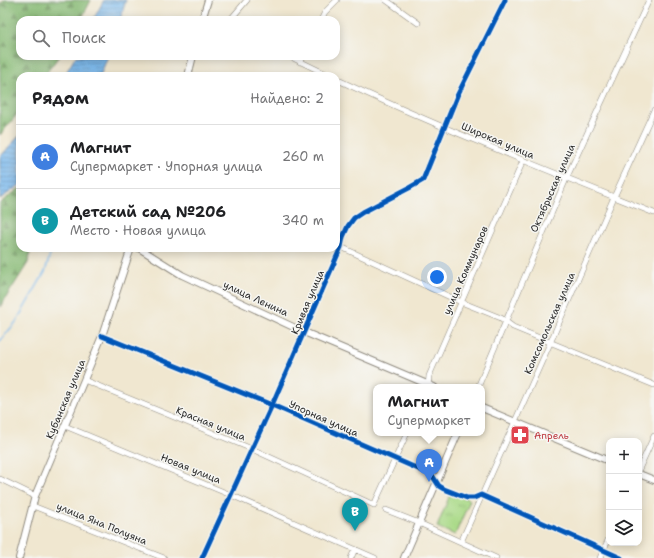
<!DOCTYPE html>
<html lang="ru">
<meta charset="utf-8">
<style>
:root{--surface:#fff;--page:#f6f6f6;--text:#202124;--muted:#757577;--line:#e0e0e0;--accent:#d1495b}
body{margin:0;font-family:"Shantell Sans",sans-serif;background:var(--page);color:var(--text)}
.controls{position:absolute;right:12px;bottom:12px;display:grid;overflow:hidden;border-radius:8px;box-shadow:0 2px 10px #0003}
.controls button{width:36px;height:36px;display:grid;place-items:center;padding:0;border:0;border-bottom:1px solid var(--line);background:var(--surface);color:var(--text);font:20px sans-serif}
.you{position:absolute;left:437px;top:277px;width:14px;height:14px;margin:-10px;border:3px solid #fff;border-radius:50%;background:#1a73e8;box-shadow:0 0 0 6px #1a73e833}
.badge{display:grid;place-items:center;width:26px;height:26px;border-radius:50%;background:var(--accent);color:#fff;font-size:13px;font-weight:700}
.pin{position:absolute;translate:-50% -33px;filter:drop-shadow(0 1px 2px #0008)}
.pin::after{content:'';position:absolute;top:21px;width:14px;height:12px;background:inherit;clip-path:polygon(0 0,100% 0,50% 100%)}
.popup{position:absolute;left:373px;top:384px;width:112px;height:52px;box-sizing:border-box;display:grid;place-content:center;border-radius:8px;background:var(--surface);filter:drop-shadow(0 1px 3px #0005);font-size:13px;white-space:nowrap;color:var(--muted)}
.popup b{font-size:15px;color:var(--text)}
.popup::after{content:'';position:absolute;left:50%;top:100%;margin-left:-8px;border:8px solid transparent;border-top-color:var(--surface)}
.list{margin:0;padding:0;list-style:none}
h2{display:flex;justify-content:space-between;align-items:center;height:52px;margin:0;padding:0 16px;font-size:17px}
h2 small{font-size:13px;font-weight:400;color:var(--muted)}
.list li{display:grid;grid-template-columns:26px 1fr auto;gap:12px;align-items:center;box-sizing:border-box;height:64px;padding:0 16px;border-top:1px solid var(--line)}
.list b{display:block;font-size:15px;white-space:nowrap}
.list p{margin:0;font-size:13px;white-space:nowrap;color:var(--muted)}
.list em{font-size:13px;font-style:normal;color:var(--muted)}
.icon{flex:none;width:22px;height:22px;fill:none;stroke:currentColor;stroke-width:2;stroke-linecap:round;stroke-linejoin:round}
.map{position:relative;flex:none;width:654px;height:558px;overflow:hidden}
.search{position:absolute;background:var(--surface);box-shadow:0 2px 10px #0003;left:16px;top:16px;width:324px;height:44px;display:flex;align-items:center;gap:10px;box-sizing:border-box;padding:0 14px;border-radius:12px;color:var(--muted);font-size:15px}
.panel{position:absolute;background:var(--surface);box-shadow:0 2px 10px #0003;left:16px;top:72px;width:324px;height:180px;border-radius:12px}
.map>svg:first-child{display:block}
</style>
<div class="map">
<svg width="654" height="558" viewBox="0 0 654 558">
<defs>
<pattern id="forest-firs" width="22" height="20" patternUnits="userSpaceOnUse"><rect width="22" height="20" fill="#87ba74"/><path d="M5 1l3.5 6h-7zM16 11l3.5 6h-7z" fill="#6f975f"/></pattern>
<pattern id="park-tufts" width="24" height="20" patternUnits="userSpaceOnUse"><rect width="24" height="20" fill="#aada88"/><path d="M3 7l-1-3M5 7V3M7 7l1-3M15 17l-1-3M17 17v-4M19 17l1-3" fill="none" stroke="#92bb76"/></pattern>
<pattern id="water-rules" width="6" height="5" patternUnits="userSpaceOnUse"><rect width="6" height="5" fill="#78b7ec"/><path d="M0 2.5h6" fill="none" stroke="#6395bf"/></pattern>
</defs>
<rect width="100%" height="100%" fill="#f6f6f2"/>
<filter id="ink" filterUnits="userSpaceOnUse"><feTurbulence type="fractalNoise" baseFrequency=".025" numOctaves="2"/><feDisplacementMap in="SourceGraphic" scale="8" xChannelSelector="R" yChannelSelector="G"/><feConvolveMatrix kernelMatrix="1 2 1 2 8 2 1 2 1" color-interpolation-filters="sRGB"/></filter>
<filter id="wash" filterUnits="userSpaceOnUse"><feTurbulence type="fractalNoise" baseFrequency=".012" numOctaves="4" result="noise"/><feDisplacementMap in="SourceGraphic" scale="16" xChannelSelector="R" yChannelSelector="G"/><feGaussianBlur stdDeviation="0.9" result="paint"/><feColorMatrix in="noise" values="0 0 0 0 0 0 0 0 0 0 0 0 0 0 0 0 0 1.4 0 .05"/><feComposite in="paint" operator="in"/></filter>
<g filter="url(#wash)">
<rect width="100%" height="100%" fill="#f0e7d0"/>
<path fill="url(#forest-firs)" stroke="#597250" d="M5,0H91L81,20H20V56H59L44,76H20V111L0,135V4Z
M20,188V248H31L28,263L0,307V203Z"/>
<path fill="url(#park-tufts)" stroke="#6a825a" d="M451,492L470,500L455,535L437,527Z"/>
<path fill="url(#water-rules)" stroke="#52718c" d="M104,0H126L120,20H93Z
M76,56H108L100,76H64Z
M20,135V185L0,199V157Z"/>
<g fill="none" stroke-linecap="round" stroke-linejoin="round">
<path stroke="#78b7ec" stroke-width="1.5" d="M0,341L16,322L45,272L52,248"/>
</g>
</g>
<g filter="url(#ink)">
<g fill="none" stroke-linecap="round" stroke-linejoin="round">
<g stroke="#8e897e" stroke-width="6">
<path id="minor" d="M386,0L418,23
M230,20L247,0
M321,20L325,12L337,0
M289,56L330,76
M300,62L303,56
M336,79C440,128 547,170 654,213
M336,244L341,247L461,302L501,318L513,327L654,385
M102,336L272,405L432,475L439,486L444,489L467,498H474L481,495L621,558
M84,380L252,449L374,505L407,433
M428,387L429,376L523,161
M478,387L566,179L649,0
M65,426L231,495L375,558
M639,469L654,436
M0,479L35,496
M33,506L164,558
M386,510L419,523L496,558
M461,542L551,341L614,197L654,110
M202,558L272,405L341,247L343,237L348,226L354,218L363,212L409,188L423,180L457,96L505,0
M351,558L355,549
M600,558L609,538"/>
</g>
<g stroke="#8e897e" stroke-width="8">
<path id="tertiary" d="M202,20L208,0
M188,76L193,56
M139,248L182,275L304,332L434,387
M482,408L609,461
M639,474L654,480
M19,558L35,496L84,380L102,336L131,248
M404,558L458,433"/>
</g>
<use href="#minor" stroke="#fff" stroke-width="5"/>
<use href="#tertiary" stroke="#fff" stroke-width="6"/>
<g stroke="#f6f6f2" stroke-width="8">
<path id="cycleway" d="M102,336L272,405L432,475L439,486L444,489L467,498H474L481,495L621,558
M202,558L272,405L341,247L343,237L348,226L354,218L363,212L409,188L423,180L457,96L505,0"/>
</g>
<use href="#cycleway" stroke="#0057b8" stroke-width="5"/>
</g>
</g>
<defs>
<g id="pharmacy-square" transform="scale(1)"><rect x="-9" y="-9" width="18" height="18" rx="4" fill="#e0444e" stroke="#f6f6f2"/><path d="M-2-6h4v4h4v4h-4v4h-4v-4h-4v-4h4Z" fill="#fff"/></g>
</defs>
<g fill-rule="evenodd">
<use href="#pharmacy-square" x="520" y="435"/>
</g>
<g text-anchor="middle" stroke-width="3" stroke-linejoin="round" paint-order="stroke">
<g font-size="10" fill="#2b2b2b" stroke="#f6f6f2">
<text transform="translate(498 140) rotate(23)" y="4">Широкая улица</text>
<text transform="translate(552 188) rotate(-66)" y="4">Октябрьская улица</text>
<text transform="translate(465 270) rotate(-66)" y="4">улица Коммунаров</text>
<text transform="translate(256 298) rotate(25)" y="4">улица Ленина</text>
<text transform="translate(307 302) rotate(-67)" y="4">Кривая улица</text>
<text transform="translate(549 323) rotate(-66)" y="4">Комсомольская улица</text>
<text transform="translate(65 399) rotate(-67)" y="4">Кубанская улица</text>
<text transform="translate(324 418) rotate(24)" y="4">Упорная улица</text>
<text transform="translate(211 423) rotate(22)" y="4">Красная улица</text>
<text transform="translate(191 468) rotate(22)" y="4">Новая улица</text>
<text transform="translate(102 523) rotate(22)" y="4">улица Яна Полуяна</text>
</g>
<g font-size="10" fill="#be3a42" stroke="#f6f6f2" text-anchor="start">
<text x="534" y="439">Апрель</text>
</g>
</g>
</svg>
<div class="controls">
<button>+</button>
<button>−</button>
<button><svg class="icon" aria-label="layers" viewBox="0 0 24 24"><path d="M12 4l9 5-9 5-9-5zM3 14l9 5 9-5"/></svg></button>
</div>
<div class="you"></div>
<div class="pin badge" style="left:429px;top:482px;background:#3f7fe0">A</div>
<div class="popup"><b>Магнит</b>Супермаркет</div>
<div class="pin badge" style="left:355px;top:531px;background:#0f9aa8">B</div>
<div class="search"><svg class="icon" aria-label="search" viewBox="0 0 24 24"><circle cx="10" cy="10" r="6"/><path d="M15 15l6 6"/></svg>Поиск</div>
<section class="panel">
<h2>Рядом<small>Найдено: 2</small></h2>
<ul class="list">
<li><span class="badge" style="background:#3f7fe0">A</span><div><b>Магнит</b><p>Супермаркет · Упорная улица</p></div><em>260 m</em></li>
<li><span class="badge" style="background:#0f9aa8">B</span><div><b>Детский сад №206</b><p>Место · Новая улица</p></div><em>340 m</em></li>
</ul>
</section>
</div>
